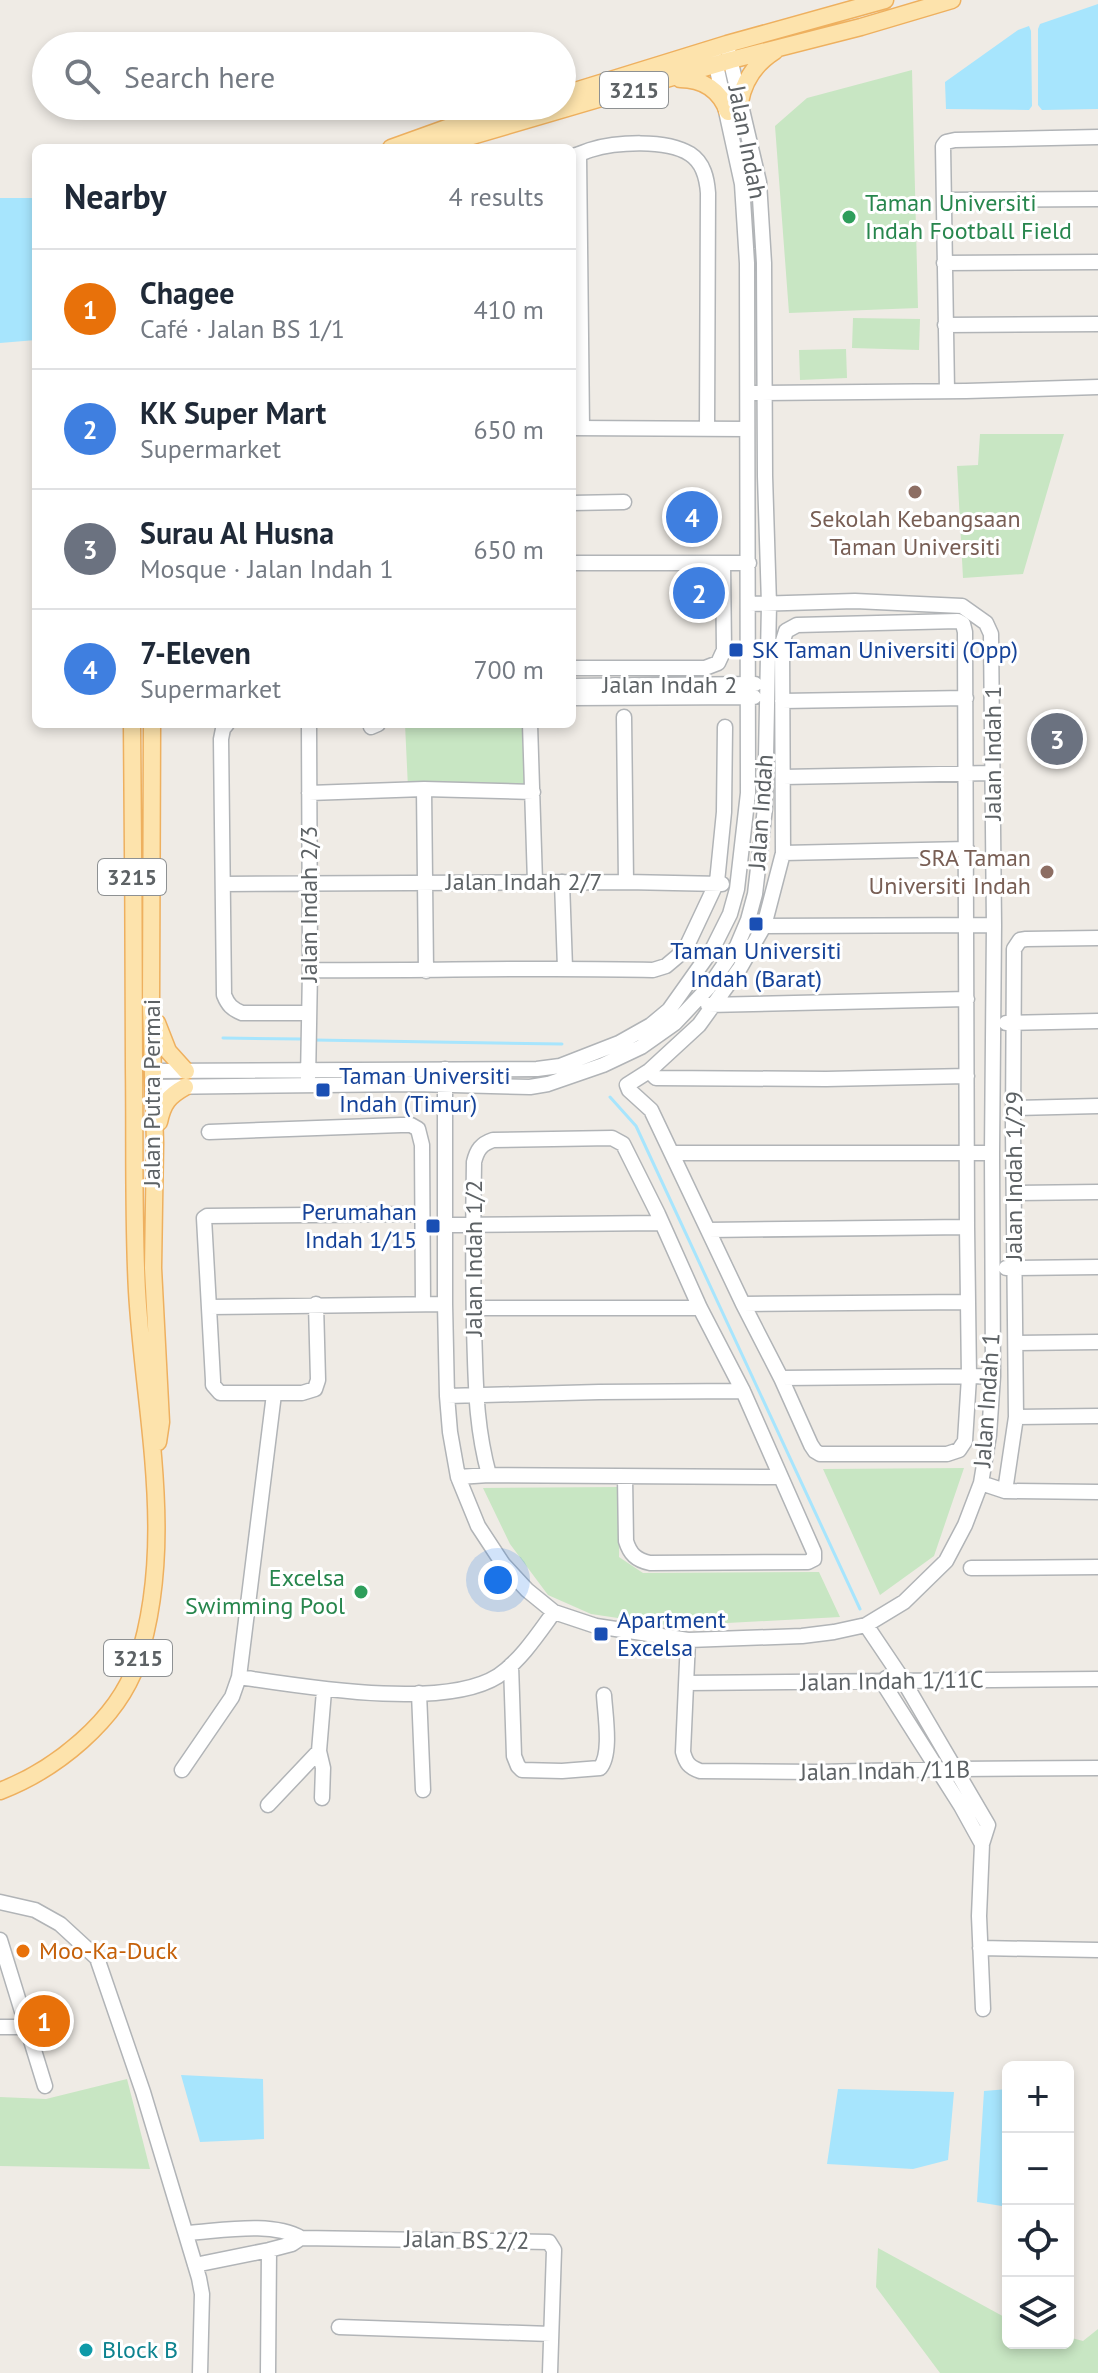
<!DOCTYPE html>
<meta charset="utf-8">
<style>
:root{--surface:#fff;--page:#f6f6f7;--text:#1f2937;--muted:#747a83;--line:#e0e1e3;--accent:#e63543}
body{margin:0;font-family:"PT Sans",sans-serif;background:var(--page);color:var(--text)}
.controls{position:absolute;right:24px;bottom:24px;display:grid;overflow:hidden;border-radius:12px;box-shadow:0 4px 12px #0003}
.controls button{width:72px;height:72px;display:grid;place-items:center;padding:0;border:0;border-bottom:2px solid var(--line);background:var(--surface);color:var(--text);font:40px sans-serif}
.you{position:absolute;left:498px;top:1580px;width:28px;height:28px;margin:-20px;border:6px solid #fff;border-radius:50%;background:#1a73e8;box-shadow:0 0 0 12px #1a73e833}
.badge{display:grid;place-items:center;width:52px;height:52px;border-radius:50%;background:var(--accent);color:#fff;font-size:26px;font-weight:700}
.pin{position:absolute;translate:-50% -50%;border:4px solid #fff;box-shadow:0 2px 8px #0006}
.list{margin:0;padding:0;list-style:none}
h2{display:flex;justify-content:space-between;align-items:center;height:104px;margin:0;padding:0 32px;font-size:34px}
h2 small{font-size:26px;font-weight:400;color:var(--muted)}
.list li{display:grid;grid-template-columns:52px 1fr auto;gap:24px;align-items:center;box-sizing:border-box;height:120px;padding:0 32px;border-top:2px solid var(--line)}
.list b{display:block;font-size:30px;white-space:nowrap}
.list p{margin:0;font-size:26px;white-space:nowrap;color:var(--muted)}
.list em{font-size:26px;font-style:normal;color:var(--muted)}
.icon{flex:none;width:44px;height:44px;fill:none;stroke:currentColor;stroke-width:2;stroke-linecap:round;stroke-linejoin:round}
.map{position:relative;flex:none;width:1098px;height:2373px;overflow:hidden}
.search{position:absolute;background:var(--surface);box-shadow:0 4px 12px #0003;left:32px;top:32px;width:544px;height:88px;display:flex;align-items:center;gap:20px;box-sizing:border-box;padding:0 28px;border-radius:44px;color:var(--muted);font-size:30px}
.panel{position:absolute;background:var(--surface);box-shadow:0 4px 12px #0003;left:32px;top:144px;width:544px;height:584px;border-radius:12px}
.map>svg:first-child{display:block}
</style>
<div class="map">
<svg width="1098" height="2373" viewBox="0 0 1098 2373">
<rect width="100%" height="100%" fill="#efebe5"/>
<path fill="#c8e6c3" d="M912,70L918,308L789,313L775,126L807,98Z
M853,318L920,319L919,350L852,348Z
M846,349L847,378L800,380L799,350Z
M980,434H1064L1023,574L963,578L957,466L978,465Z
M405,724H524L527,788H408Z
M964,1468L934,1556L880,1595L823,1469Z
M620,1487L619,1557L643,1573L819,1572L840,1617L672,1626L591,1614L548,1595L510,1544L483,1488Z
M127,2079L150,2169L0,2166V2097L46,2099Z
M878,2248L1008,2319V2343H1068V2337L1083,2341L1098,2329V2373H940L876,2287Z"/>
<path fill="#a7e5fd" d="M1098,4V109L1042,110L1038,105V29L1040,24Z
M1029,26L1031,31L1032,106L1029,110L946,109L945,82L1018,30Z
M0,198H36V340L0,343Z
M181,2075L263,2079L264,2139L200,2142Z
M838,2089L954,2092L948,2160L913,2169L827,2164Z
M1008,2089V2207L977,2202L984,2091Z"/>
<g fill="none" stroke-linecap="round" stroke-linejoin="round">
<path stroke="#a7e5fd" stroke-width="3" d="M223,1038L302,1039
M314,1040L562,1044
M610,1097L636,1126L860,1609"/>
<g stroke="#b1b4b7" stroke-width="17">
<path id="minor" d="M579,154L582,428
M572,156C578,155 584,152 590,150C616,142 666,139 690,154C704,163 707,179 708,193L707,429
M944,200L1098,199
M944,263L1098,262
M945,325L1098,324
M947,391L943,146L946,142L955,140L1098,137
M755,393L966,391L1098,387
M572,428L747,429
M572,503L624,502
M572,563H749
M958,621L963,624L965,632L967,1227L969,1377L965,1441L959,1450L947,1454H820L815,1451L811,1445L781,1378L743,1304L651,1110L629,1090L627,1085L649,1071L699,1025L740,968L764,926L783,853L782,644L786,631L797,625Z
M572,668H705L718,663L724,650L723,563
M572,686L755,684
M572,698L754,697
M782,701L966,698
M624,717L626,882
M227,724L223,729L221,739L224,995C228,1005 232,1009 242,1013H309
M530,724L535,882
M371,727L378,724
M783,777L992,773
M424,789L426,971
M309,793L424,789L533,792
M783,853L967,849
M562,882L565,968
M223,884L626,882L722,884
M764,926L994,925
M310,970C425,971 539,967 653,970L666,966L685,950L717,882L724,812L725,727
M708,1005L967,999
M1006,1023L1098,1021
M445,1069V1304L447,1396L450,1432L458,1477L478,1526L503,1564L527,1590L554,1612L596,1626L688,1640L802,1636L834,1632L866,1625L904,1602L946,1561L965,1525L981,1483L989,1435L993,1376L992,1153L994,925L991,634L986,623L962,606L855,601L749,604
M153,1071L537,1069L560,1066L619,1043L651,1025L669,1010L713,948L730,914L737,889L748,793L747,263L742,184L714,56
M649,1071L656,1078L826,1079L967,1076
M308,1080L310,970L309,724
M154,1087L415,1084L530,1087L548,1084L603,1065L641,1047L675,1023L708,988L737,946L748,920L755,894L765,808L769,604L765,476L764,263L759,182L728,50
M1013,1108L1098,1106
M209,1132L401,1125H411L418,1129L422,1145L423,1304
M672,1153H992
M1014,1193L1098,1192
M445,1225L662,1223
M708,1230L967,1227
M1006,1268L1098,1267
M316,1304L318,1380L315,1389L302,1393H220L213,1385V1380L204,1218L207,1216L422,1214
M743,1304L968,1302
M209,1307L445,1304
M474,1308H700
M1017,1343L1098,1342
M781,1378L993,1376
M447,1396L599,1392L743,1391
M1016,1417L1098,1416
M489,1475C475,1423 476,1383 474,1329C473,1273 473,1218 474,1162C477,1150 481,1144 493,1140L612,1138L623,1144L658,1214L700,1308L743,1391L814,1552V1559L808,1562L650,1563C636,1560 630,1554 626,1541L625,1477
M458,1477L489,1475L780,1477
M981,1483L1005,1491L1098,1492
M1005,1491L1016,1417L1013,1130L1014,949L1020,940L1026,939L1098,938
M971,1568L1098,1567
M866,1625L903,1680L988,1825L982,1844L979,1916L983,2009
M688,1640L683,1752C686,1763 689,1767 700,1771L818,1772L956,1769L1098,1768
M511,1665L514,1756L518,1766L522,1770L562,1771L600,1768C612,1754 605,1714 604,1695
M239,1677C301,1686 443,1711 498,1676C521,1660 538,1634 554,1612
M886,1678L883,1683L961,1806L982,1844
M687,1683L1098,1679
M419,1693L423,1790
M182,1770L232,1697L239,1677L274,1394
M322,1798L323,1768L319,1751L324,1691
M268,1805L319,1751
M0,1902L35,1910L60,1924L97,1958L143,2092L199,2278L202,2294L200,2373
M0,1940L45,2086
M980,1948L1098,1950
M0,2027H27
M187,2233C221,2231 271,2221 301,2238
M301,2238L549,2242L554,2250L550,2373
M195,2265L269,2250L292,2244L301,2238
M339,2327L551,2334
M268,2373L269,2250"/>
</g>
<g stroke="#eeb05f" stroke-width="19">
<path id="major" d="M680,79C703,79 720,90 728,112
M562,95L727,44L885,0
M740,102C744,80 756,63 775,51
M391,148L455,125L523,106
M431,148L731,60L861,27L952,0
M152,724L151,1006L155,1143L153,1268L161,1422L158,1442
M157,1023L168,1051L186,1071
M159,1122C163,1103 169,1096 185,1087
M0,1791C55,1770 117,1721 137,1663C177,1542 144,1414 137,1291C133,1217 135,1142 134,1068C134,953 133,839 132,724"/>
</g>
<use href="#minor" stroke="#fff" stroke-width="14"/>
<use href="#major" stroke="#fde3ac" stroke-width="16"/>
</g>
<g fill="#2e9e5b" stroke="#fff" stroke-width="3">
<circle cx="849" cy="217" r="8"/>
<circle cx="361" cy="1592" r="8"/>
</g>
<g fill="#8d6e63" stroke="#fff" stroke-width="3">
<circle cx="915" cy="492" r="8"/>
<circle cx="1047" cy="872" r="8"/>
</g>
<g fill="#1a4fb4" stroke="#fff" stroke-width="3">
<rect x="728" y="642" width="16" height="16" rx="4"/>
<rect x="748" y="916" width="16" height="16" rx="4"/>
<rect x="315" y="1082" width="16" height="16" rx="4"/>
<rect x="425" y="1218" width="16" height="16" rx="4"/>
<rect x="593" y="1626" width="16" height="16" rx="4"/>
</g>
<circle fill="#e8710a" stroke="#fff" stroke-width="3" cx="23" cy="1951" r="8"/>
<circle fill="#0f9aa8" stroke="#fff" stroke-width="3" cx="86" cy="2350" r="8"/>
<g text-anchor="middle" stroke-width="6" stroke-linejoin="round" paint-order="stroke">
<g fill="#fff" stroke="#8e9193" stroke-width="2">
<rect x="600" y="72" width="68" height="36" rx="6"/>
<rect x="98" y="859" width="68" height="36" rx="6"/>
<rect x="104" y="1640" width="68" height="36" rx="6"/>
</g>
<g font-size="22" font-weight="bold" fill="#5d6265">
<text x="634" y="98">3215</text>
<text x="132" y="885">3215</text>
<text x="138" y="1666">3215</text>
</g>
<g font-size="24" fill="#5d6265" stroke="#fff">
<text transform="translate(747 142) rotate(79)" y="8">Jalan Indah</text>
<text x="670" y="693">Jalan Indah 2</text>
<text transform="translate(993 753) rotate(-90)" y="8">Jalan Indah 1</text>
<text transform="translate(761 812) rotate(-86)" y="8">Jalan Indah</text>
<text x="524" y="890">Jalan Indah 2/7</text>
<text transform="translate(309 904) rotate(-90)" y="8">Jalan Indah 2/3</text>
<text transform="translate(152 1093) rotate(-90)" y="8">Jalan Putra Permai</text>
<text transform="translate(1014 1176) rotate(-90)" y="8">Jalan Indah 1/29</text>
<text transform="translate(474 1258) rotate(-90)" y="8">Jalan Indah 1/2</text>
<text transform="translate(987 1400) rotate(-86)" y="8">Jalan Indah 1</text>
<text transform="translate(892 1681) rotate(-1)" y="8">Jalan Indah 1/11C</text>
<text transform="translate(885 1771) rotate(-1)" y="8">Jalan Indah /11B</text>
<text transform="translate(467 2240) rotate(1)" y="8">Jalan BS 2/2</text>
</g>
<g font-size="24" fill="#27864d" stroke="#fff" text-anchor="start">
<text x="865" y="211">Taman Universiti<tspan x="865" dy="28">Indah Football Field</tspan></text>
<text x="345" y="1586" text-anchor="end">Excelsa<tspan x="345" dy="28">Swimming Pool</tspan></text>
</g>
<g font-size="24" fill="#785e54" stroke="#fff">
<text x="915" y="527">Sekolah Kebangsaan<tspan x="915" dy="28">Taman Universiti</tspan></text>
<text x="1031" y="866" text-anchor="end">SRA Taman<tspan x="1031" dy="28">Universiti Indah</tspan></text>
</g>
<g font-size="24" fill="#164399" stroke="#fff" text-anchor="start">
<text x="752" y="658">SK Taman Universiti (Opp)</text>
<text x="756" y="959" text-anchor="middle">Taman Universiti<tspan x="756" dy="28">Indah (Barat)</tspan></text>
<text x="339" y="1084">Taman Universiti<tspan x="339" dy="28">Indah (Timur)</tspan></text>
<text x="417" y="1220" text-anchor="end">Perumahan<tspan x="417" dy="28">Indah 1/15</tspan></text>
<text x="617" y="1628">Apartment<tspan x="617" dy="28">Excelsa</tspan></text>
</g>
<g font-size="24" fill="#c56008" stroke="#fff" text-anchor="start">
<text x="39" y="1959">Moo-Ka-Duck</text>
</g>
<g font-size="24" fill="#0d838f" stroke="#fff" text-anchor="start">
<text x="102" y="2358">Block B</text>
</g>
</g>
</svg>
<div class="controls">
<button>+</button>
<button>−</button>
<button><svg class="icon" aria-label="locate" viewBox="0 0 24 24"><circle cx="12" cy="12" r="6"/><path d="M12 2v4M12 18v4M2 12h4M18 12h4"/></svg></button>
<button><svg class="icon" aria-label="layers" viewBox="0 0 24 24"><path d="M12 4l9 5-9 5-9-5zM3 14l9 5 9-5"/></svg></button>
</div>
<div class="you"></div>
<div class="pin badge" style="left:44px;top:2021px;background:#e8710a">1</div>
<div class="pin badge" style="left:699px;top:593px;background:#3f7fe0">2</div>
<div class="pin badge" style="left:1057px;top:739px;background:#6b7280">3</div>
<div class="pin badge" style="left:692px;top:517px;background:#3f7fe0">4</div>
<div class="search"><svg class="icon" aria-label="search" viewBox="0 0 24 24"><circle cx="10" cy="10" r="6"/><path d="M15 15l6 6"/></svg>Search here</div>
<section class="panel">
<h2>Nearby<small>4 results</small></h2>
<ul class="list">
<li><span class="badge" style="background:#e8710a">1</span><div><b>Chagee</b><p>Café · Jalan BS 1/1</p></div><em>410 m</em></li>
<li><span class="badge" style="background:#3f7fe0">2</span><div><b>KK Super Mart</b><p>Supermarket</p></div><em>650 m</em></li>
<li><span class="badge" style="background:#6b7280">3</span><div><b>Surau Al Husna</b><p>Mosque · Jalan Indah 1</p></div><em>650 m</em></li>
<li><span class="badge" style="background:#3f7fe0">4</span><div><b>7-Eleven</b><p>Supermarket</p></div><em>700 m</em></li>
</ul>
</section>
</div>
